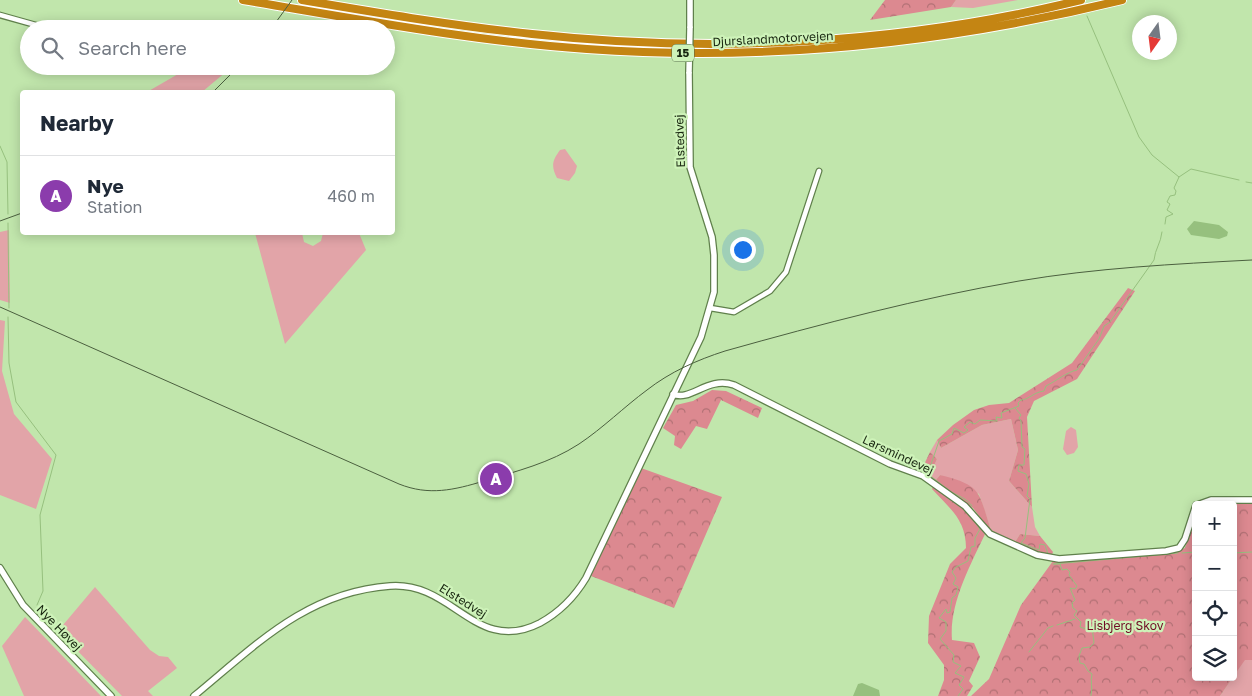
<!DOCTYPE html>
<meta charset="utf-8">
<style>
:root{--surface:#fff;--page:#f2f2f3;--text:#1f2937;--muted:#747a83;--line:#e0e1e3;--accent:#8b3cac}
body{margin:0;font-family:"Golos Text",sans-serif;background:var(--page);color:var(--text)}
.controls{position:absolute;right:15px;bottom:15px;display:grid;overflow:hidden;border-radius:5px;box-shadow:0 2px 12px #0003}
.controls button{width:45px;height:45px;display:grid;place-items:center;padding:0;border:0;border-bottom:1px solid var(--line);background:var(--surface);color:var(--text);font:25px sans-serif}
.compass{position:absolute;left:1132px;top:15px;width:45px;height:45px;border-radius:50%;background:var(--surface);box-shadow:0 2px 12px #0003;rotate:194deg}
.you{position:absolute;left:742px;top:249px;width:18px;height:18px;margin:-12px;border:4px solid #fff;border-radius:50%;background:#1a73e8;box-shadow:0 0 0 8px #1a73e833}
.badge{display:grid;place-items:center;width:32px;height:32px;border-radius:50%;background:var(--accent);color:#fff;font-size:16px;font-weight:700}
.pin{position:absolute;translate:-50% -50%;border:2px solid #fff;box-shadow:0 1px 5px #0006}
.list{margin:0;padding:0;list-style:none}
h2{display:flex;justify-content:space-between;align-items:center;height:65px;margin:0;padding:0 20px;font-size:21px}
h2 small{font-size:16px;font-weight:400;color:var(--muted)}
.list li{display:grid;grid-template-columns:32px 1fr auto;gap:15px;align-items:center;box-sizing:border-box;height:80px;padding:0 20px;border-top:1px solid var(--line)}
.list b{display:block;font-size:19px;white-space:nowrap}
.list p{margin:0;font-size:16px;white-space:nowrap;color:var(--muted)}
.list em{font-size:16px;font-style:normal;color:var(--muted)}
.icon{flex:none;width:28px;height:28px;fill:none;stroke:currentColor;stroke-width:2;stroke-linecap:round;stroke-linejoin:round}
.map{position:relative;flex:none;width:1252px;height:696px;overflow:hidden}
.search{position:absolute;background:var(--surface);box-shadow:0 2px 12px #0003;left:20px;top:20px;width:375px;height:55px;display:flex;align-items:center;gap:12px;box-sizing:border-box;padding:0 18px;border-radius:28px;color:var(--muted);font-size:19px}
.panel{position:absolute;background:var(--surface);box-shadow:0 2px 12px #0003;left:20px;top:90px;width:375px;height:145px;border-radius:5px}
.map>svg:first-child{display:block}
</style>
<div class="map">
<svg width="1252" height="696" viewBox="0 0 1252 696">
<defs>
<pattern id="forest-crowns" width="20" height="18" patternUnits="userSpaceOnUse" patternTransform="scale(1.25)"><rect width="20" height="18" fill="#dc8990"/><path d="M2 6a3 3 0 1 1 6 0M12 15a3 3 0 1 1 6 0" fill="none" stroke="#b17074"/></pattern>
</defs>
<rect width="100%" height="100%" fill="#c1e6ac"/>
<path fill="#e2a4a8" d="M956,0H1018L973,8L951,7Z
M192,66H223L227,71L202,92H147Z
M565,149L577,166L575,173L569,181L557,178C551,166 552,161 560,150Z
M9,230L10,303L0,300V232Z
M255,233H286L287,235L302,233L304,242L313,246L321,241L323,233H359L366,250L285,344Z
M0,320L5,321L2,371L14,414L52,459L36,509L0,495Z
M1011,419L1018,450L1009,481L1032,507L1035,527L1040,536L1020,534L1015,542L992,533L979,494L940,475L935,481L929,477L937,459L930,452L937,440L941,448L982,425Z
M1071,427L1076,430L1078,447L1074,453L1067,455L1063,449L1066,431Z
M95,587L150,650L159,656L168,657L177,668L148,691L153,696H122L58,631Z
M25,617L101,696H24L2,646Z
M1245,659L1252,660V696H1220Z"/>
<path fill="url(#forest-crowns)" d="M885,0H956L951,7L870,20Z
M1128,288L1135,291L1077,379L1034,401L1027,417L1032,507L1009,481L1018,450L1011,419L982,425L941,448L937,440L953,425L974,410L989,405L1009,403L1072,363Z
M712,390L726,391L762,408L758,418L721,400L707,429L696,426L681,449L674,445L675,436L663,428L676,405L693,401Z
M930,452L937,459L929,477L920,473Z
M641,468L722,497L674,608L591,576Z
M940,475C984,486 978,492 992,533L973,508L935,481Z
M934,485L972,515L985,534C970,566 949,604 952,640L974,643L980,657L969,681L973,686L967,696H938L944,680V665L928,643L929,616L950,564L966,548C966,519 949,508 932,489Z
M1206,504H1252V660H1245L1233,677V505H1204Z
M1196,513V677H1233L1220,696H971L989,679L1021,605L1053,561L1173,553L1185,548Z
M1020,534L1040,536L1053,552L1051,557L1015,542Z"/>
<path fill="#96c07e" d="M1194,221L1219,225L1228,232L1227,236L1219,239L1191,235L1187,229Z
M862,683L879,690L880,696H853L858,684Z"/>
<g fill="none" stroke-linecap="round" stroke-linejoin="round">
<path stroke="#96c07e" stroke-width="1" d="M1087,16L1139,137L1152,155L1179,177L1174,188L1176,191L1175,195L1170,196L1167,202L1170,204L1167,210L1173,214L1166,217L1165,224
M0,146L7,162L8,214
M1179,177L1191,169L1239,180
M1246,182L1252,183
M8,223L9,308
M8,317L9,363L16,402L56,455L40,515L43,591L37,605
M1015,408L1021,415L1019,418L1021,421L1022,447L1025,449L1024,465H1019L1018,471L1026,474L1029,484L1027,496L1030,499L1025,538L1021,543L1039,550L1040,544L1045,545L1048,554
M928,474C936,480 942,485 950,491C957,496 967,498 972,506
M927,476L939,441L952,434L954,428L964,433L968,430L964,427L970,422L975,424L980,420L997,421L996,417L1002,418L1001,413L1019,406L1018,403L1021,400C1028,400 1034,392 1044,391L1046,386C1056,381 1067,372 1077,370L1099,339L1104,326L1110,322L1154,260C1155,249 1161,243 1162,232
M1182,553L1196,552
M1233,553L1252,552
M1053,564H1060L1062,570L1067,569L1070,572L1069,575L1077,586L1075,589L1070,588L1075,600L1072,603L1073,608L1077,611L1074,615L1081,622L1080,627L1086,629L1089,625L1092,627L1094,643L1090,647L1082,648L1079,656L1080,663L1084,664L1088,671L1092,674C1090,681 1093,688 1091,696
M1054,564L1178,553
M1057,625L1075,619
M1029,652L1048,628L1053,626
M958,696L963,689L959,685L964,677L955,673L961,666L953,662L954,655L940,639L946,631V622L939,618L946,609L947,613L950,612L952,598L956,595L958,587L953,584L956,578L952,572L956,567L968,561L971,547L975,546V538L980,529L973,519"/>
<g stroke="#60804c" stroke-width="7">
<path id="street" d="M0,15L50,29
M710,308L734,312L770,291L786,272L819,171"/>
</g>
<g stroke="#60804c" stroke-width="8">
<path id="secondary" d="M690,28V0
M673,394C691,402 707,376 734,385L890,464L923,476L965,506L990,534L1037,555L1059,559L1166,551L1179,548L1185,539L1196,505
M1197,505L1211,500H1252
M0,568L23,605L111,696
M194,696C255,646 306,592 390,586C453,581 476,656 540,623C560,612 574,598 586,578L701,337L714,292V255L712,237L690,167L689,72"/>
</g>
<g stroke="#fff" stroke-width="10">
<path id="highway" d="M243,0C357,19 472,41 587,49C768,62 947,43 1122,0
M302,0C379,13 455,26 532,34C714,54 903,44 1081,0"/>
</g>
<use href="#street" stroke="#fff" stroke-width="4.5"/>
<use href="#secondary" stroke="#fff" stroke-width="5.5"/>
<use href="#highway" stroke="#c48513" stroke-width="8"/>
<path stroke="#4b603f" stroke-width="1" d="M271,29L292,0
M213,92L239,66
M0,221L22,213
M0,307L399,484C429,496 454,490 484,481C517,471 550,463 579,444C603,428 624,407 647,390C670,372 697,360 725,351C821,324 920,298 1019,281C1096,268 1174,264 1252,260"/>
<g stroke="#60804c" stroke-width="8" stroke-linecap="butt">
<path id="secondary-bridge" d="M689,72L690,28"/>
</g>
<use href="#secondary-bridge" stroke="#fff" stroke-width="5.5"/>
</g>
<g text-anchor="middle" stroke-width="4.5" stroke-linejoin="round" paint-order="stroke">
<rect fill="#cef3b9" stroke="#4f6443" stroke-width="1" x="672" y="44.5" width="22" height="17" rx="4"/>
<g font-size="11" font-weight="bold" fill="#182610">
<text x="683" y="57">15</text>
</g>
<g font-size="12" fill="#182610" stroke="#cef3b9">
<text transform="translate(773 39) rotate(-3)" y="4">Djurslandmotorvejen</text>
<text transform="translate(680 141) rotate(-92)" y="4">Elstedvej</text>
<text transform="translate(898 455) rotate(25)" y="4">Larsmindevej</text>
<text transform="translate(463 601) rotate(32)" y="4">Elstedvej</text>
<text transform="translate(59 628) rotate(46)" y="4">Nye Høvej</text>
</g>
<g font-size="12" fill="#700a25" stroke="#cef3b9">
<text x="1125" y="630">Lisbjerg Skov</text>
</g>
</g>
</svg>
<div class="controls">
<button>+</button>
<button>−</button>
<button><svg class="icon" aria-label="locate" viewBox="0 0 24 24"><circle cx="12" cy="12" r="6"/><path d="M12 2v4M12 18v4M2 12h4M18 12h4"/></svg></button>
<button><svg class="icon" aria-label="layers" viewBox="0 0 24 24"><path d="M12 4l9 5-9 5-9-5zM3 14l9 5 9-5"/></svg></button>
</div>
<svg class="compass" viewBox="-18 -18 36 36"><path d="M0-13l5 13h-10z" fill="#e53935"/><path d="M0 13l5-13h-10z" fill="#747a83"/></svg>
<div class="you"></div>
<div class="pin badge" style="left:496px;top:479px">A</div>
<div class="search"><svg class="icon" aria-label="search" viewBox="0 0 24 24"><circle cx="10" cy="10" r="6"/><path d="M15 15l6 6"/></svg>Search here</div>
<section class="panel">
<h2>Nearby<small></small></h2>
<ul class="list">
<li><span class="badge">A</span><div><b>Nye</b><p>Station</p></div><em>460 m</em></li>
</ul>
</section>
</div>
